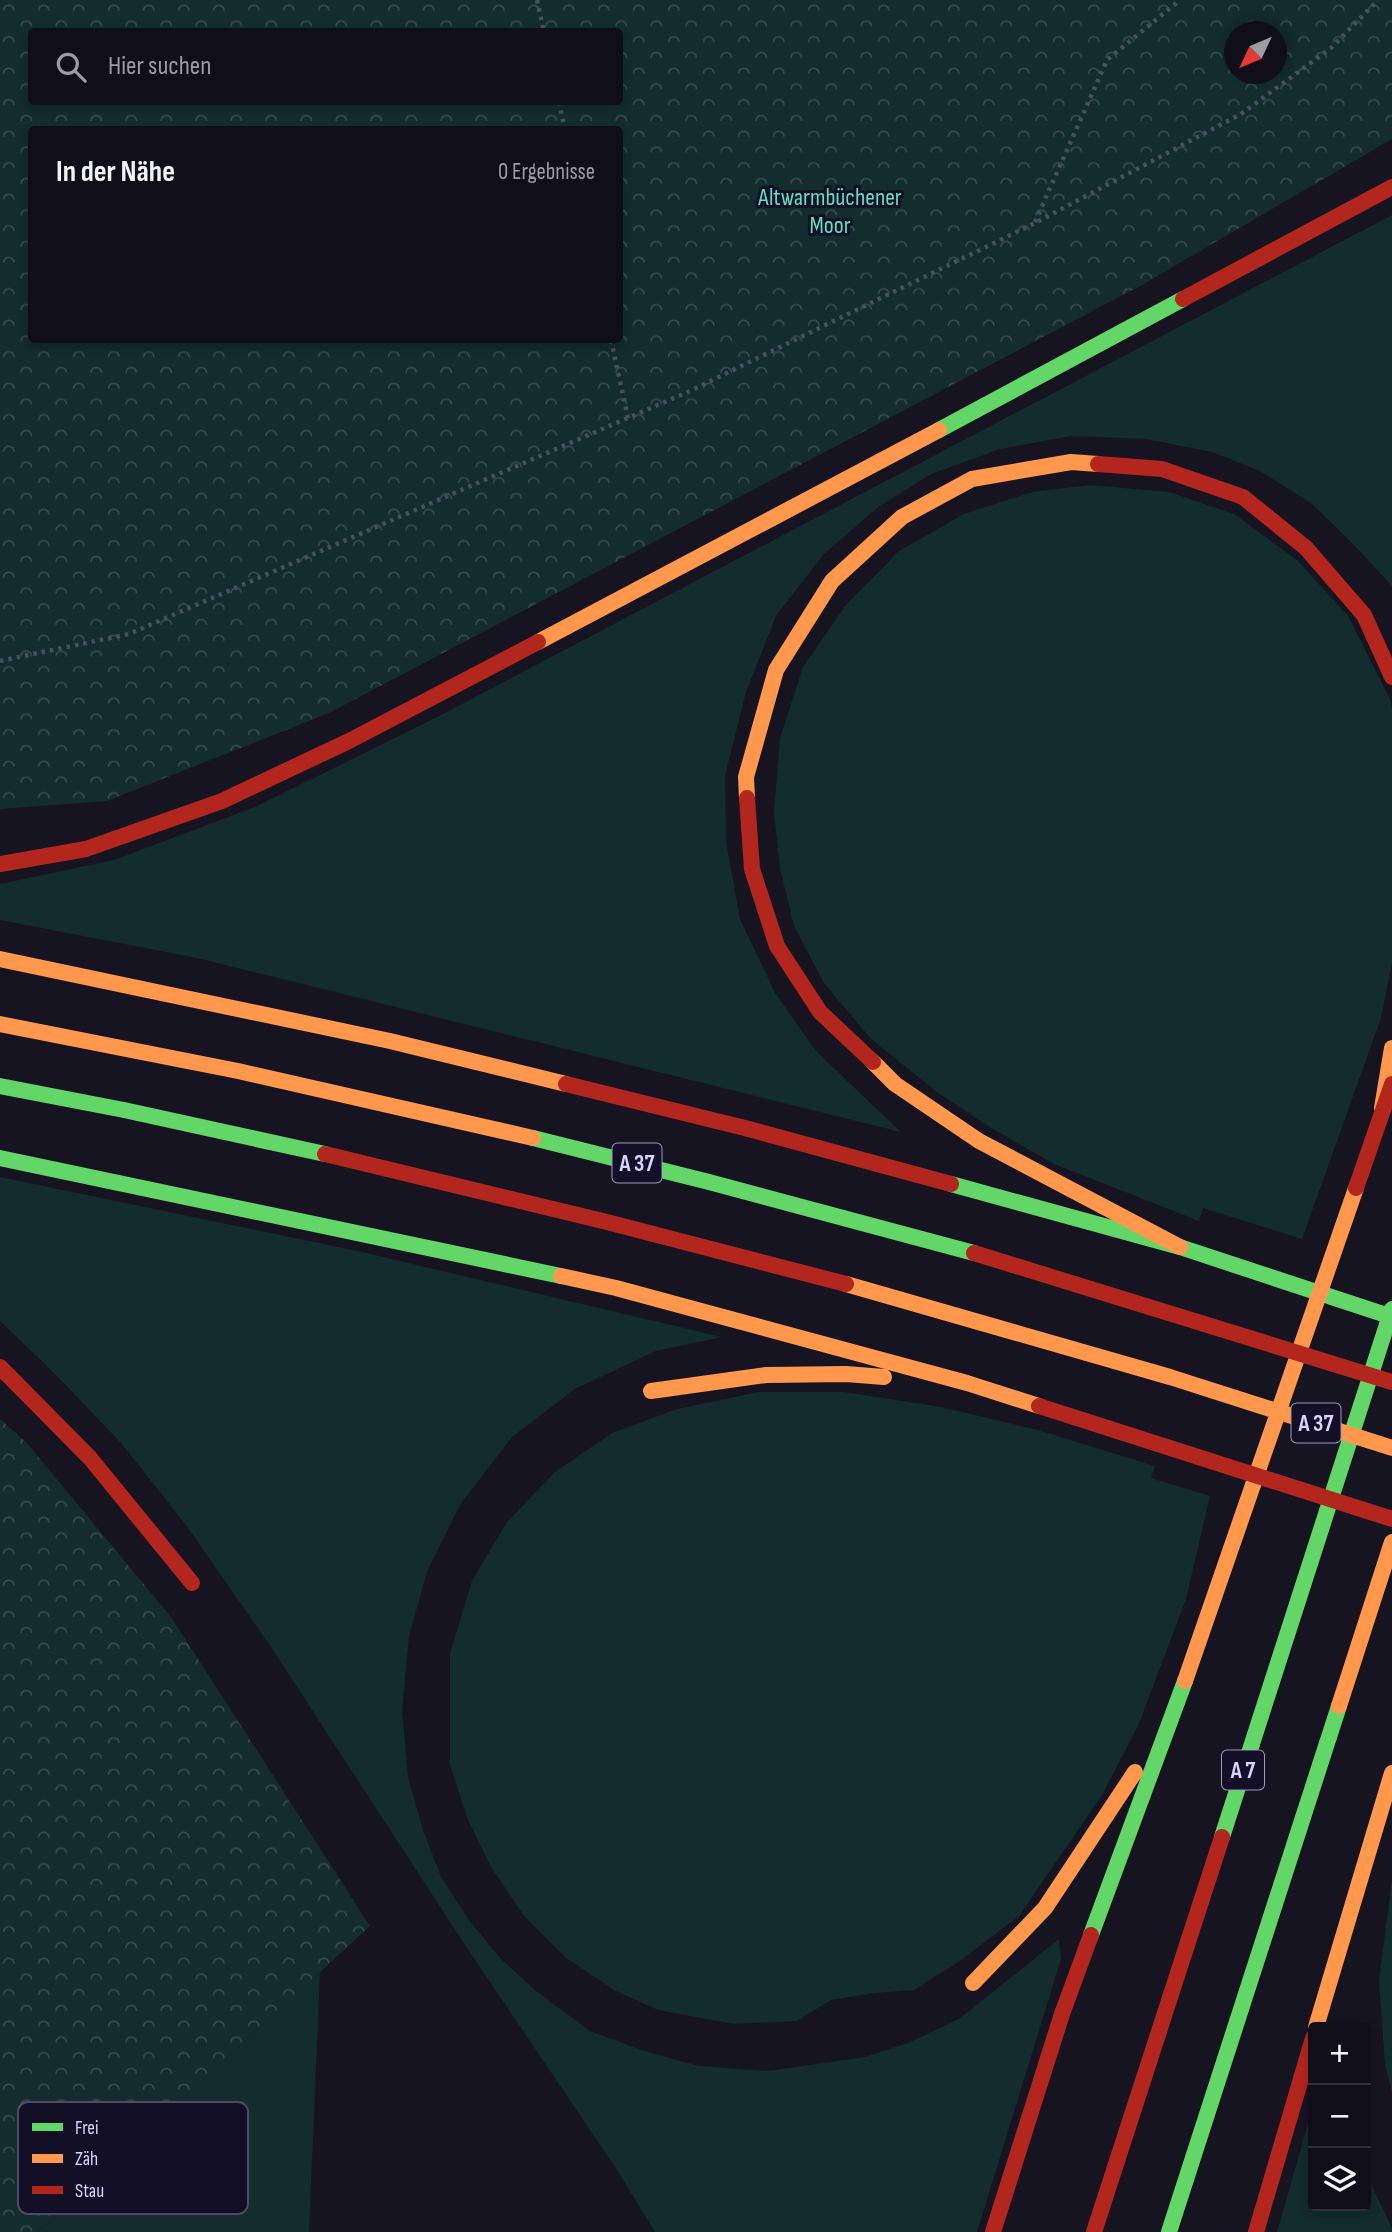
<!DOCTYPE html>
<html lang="de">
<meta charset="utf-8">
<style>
:root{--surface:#100f19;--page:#191822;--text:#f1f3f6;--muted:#9c9ca2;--line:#302f38}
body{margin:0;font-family:"Sofia Sans Condensed",sans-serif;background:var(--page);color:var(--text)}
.controls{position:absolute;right:21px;bottom:21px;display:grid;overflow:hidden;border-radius:7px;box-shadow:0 4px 10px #0003}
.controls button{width:63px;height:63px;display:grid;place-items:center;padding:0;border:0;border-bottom:2px solid var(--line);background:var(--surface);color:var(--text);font:35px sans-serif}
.compass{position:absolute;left:1224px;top:21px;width:63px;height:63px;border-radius:50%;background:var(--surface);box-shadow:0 4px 10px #0003;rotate:226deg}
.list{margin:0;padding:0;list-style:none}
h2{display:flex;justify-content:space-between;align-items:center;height:91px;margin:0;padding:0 28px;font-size:30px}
h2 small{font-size:23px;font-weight:400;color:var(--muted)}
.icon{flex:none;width:38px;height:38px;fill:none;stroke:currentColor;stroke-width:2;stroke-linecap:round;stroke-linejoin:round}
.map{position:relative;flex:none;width:1392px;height:2232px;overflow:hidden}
.search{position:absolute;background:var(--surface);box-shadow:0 4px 10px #0003;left:28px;top:28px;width:595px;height:77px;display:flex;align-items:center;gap:18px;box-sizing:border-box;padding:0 24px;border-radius:7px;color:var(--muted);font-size:26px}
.panel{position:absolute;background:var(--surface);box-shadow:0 4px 10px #0003;left:28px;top:126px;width:595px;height:217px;border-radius:7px}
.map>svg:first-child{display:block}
</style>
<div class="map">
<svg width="1392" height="2232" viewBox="0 0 1392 2232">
<defs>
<pattern id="forest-crowns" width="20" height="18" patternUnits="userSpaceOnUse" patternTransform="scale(1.75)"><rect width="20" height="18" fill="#132c2d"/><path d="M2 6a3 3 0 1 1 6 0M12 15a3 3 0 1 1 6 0" fill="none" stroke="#354a4c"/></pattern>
</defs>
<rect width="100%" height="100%" fill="#161421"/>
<path fill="#132c2d" d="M1392,215V586L1355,546L1311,503L1260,471L1212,452L1146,439L1071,436L1000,449L931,474L877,508L824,554L776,616L746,692L725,775L726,842L740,919L775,993L816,1051L901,1132L197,958L0,920V884L114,860L255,807L437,717Z
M1090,485L1169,492L1234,514L1297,560L1348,616L1390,699L1392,708V963L1381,1018L1302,1239L1203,1208L1199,1221L1054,1164L993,1129L937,1092L871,1039L824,983L794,926L780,869L774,812L780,738L803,667L846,605L899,551L964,514L1032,492Z
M0,1177L362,1252L722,1337L656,1351L575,1389L512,1437L460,1505L427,1572L409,1636L402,1710L408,1777L423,1830L441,1877L469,1920L499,1957L536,1991L590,2031L644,2051L699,2066L768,2071L865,2057L908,2043L959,2019L1059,1939L1061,1959L977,2232H655L617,2170L465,1945L271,1647L186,1525L121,1443L57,1376L0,1321Z
M759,1392H844L941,1407L1038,1430L1155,1466L1151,1478L1210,1496L1186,1599L1138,1726L1102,1795L1019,1916L961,1960L914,1990L874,1993L831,2000L797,2021L734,2024L658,2010L614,1990L566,1958L524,1916L491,1867L468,1820L450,1765V1653L472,1581L507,1522L555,1472L612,1433L677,1409Z
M1392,1880V2092L1385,2065L1379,1980Z
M320,1972L309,2232H38Z
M1313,2106V2206H1366V2174L1392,2228V2232H1277Z"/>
<path fill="url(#forest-crowns)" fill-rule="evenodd" d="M0,0H1392V139L1142,285L329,713L107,801L0,809ZM32,32H620V102H32ZM1234,32H1276V74H1234ZM32,130H620V340H32Z
M0,1419L26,1442L171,1617L370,1926L38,2232H0Z"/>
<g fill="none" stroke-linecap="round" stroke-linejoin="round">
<path stroke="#44505f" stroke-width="4.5" stroke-dasharray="3.5 5" stroke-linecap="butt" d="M537,0L544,32
M559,102L565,130
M1035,222L1107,60L1180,0
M611,340L628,418
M0,661L129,634L690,391L1035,223L1241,114L1331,48L1378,0"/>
<path stroke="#63d668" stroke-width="16" d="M939,430L1183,299
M0,1086L124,1110L325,1154
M533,1138L709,1182L974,1253
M0,1158L561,1276
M951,1184L1180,1247L1392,1317
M1222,1837L1392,1309
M1091,1935L1185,1681
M1169,2232L1339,1706"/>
<path stroke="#ff974d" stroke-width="16" d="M538,642L939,430
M747,798L746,777L776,670L832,581L902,517L972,479L1071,462L1098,464
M0,959L390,1041L566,1084
M0,1024L238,1071L533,1138
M873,1062L895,1084L979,1141L1180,1247
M1382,1108L1392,1048
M561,1276L616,1288L967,1383L1039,1406
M846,1284L1170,1377L1392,1448
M651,1391L766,1375L846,1374L884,1377
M1185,1681L1356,1188
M1339,1706L1392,1542
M973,1983L1045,1908L1135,1772
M1316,2027L1392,1773"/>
<path stroke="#b3261e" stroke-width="16" d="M1183,299L1392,187
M1098,464L1162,469L1243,497L1306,548L1364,615L1392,677
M747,798L752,869L777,946L820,1012L873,1062
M0,864L86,849L222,801L349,741L538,642
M566,1084L745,1128L951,1184
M325,1154L607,1222L846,1284
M1356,1188L1392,1084
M974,1253L1392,1382
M0,1367L90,1458L192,1583
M1039,1406L1392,1519
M993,2232L1062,2014L1091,1935
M1094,2232L1222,1837
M1256,2232L1313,2038"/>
</g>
<g text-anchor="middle" stroke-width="6" stroke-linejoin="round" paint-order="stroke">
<g fill="#130f26" stroke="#9e99be" stroke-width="2">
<rect x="612.5" y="1143.5" width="49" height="39" rx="5"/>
<rect x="1291.5" y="1403.5" width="49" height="39" rx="5"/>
<rect x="1222" y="1750.5" width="42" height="39" rx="5"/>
</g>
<g font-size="23" font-weight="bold" fill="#d9d4ff">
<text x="637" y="1171">A 37</text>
<text x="1316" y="1431">A 37</text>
<text x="1243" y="1778">A 7</text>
</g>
<g font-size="24" fill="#5fe0c0" stroke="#130f26">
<text x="830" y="205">Altwarmbüchener<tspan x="830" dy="28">Moor</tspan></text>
</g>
</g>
<rect x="18" y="2102" width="230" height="112" rx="10" fill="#130f26" stroke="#4e4a67" stroke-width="2"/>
<rect x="32" y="2123" width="31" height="8" fill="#63d668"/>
<rect x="32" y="2154" width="31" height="9" fill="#ff974d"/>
<rect x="32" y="2186" width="31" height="8" fill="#b3261e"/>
<g font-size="19" fill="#d9d4ff">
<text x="75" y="2134">Frei</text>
<text x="75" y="2165">Zäh</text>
<text x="75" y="2197">Stau</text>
</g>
</svg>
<div class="controls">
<button>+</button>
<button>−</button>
<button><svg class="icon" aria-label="layers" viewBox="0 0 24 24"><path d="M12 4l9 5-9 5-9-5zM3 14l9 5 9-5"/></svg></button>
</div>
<svg class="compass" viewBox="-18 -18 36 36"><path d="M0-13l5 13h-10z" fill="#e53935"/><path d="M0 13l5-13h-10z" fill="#9c9ca2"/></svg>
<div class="search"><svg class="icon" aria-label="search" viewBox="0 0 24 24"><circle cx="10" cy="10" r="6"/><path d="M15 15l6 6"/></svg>Hier suchen</div>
<section class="panel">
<h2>In der Nähe<small>0 Ergebnisse</small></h2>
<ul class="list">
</ul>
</section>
</div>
